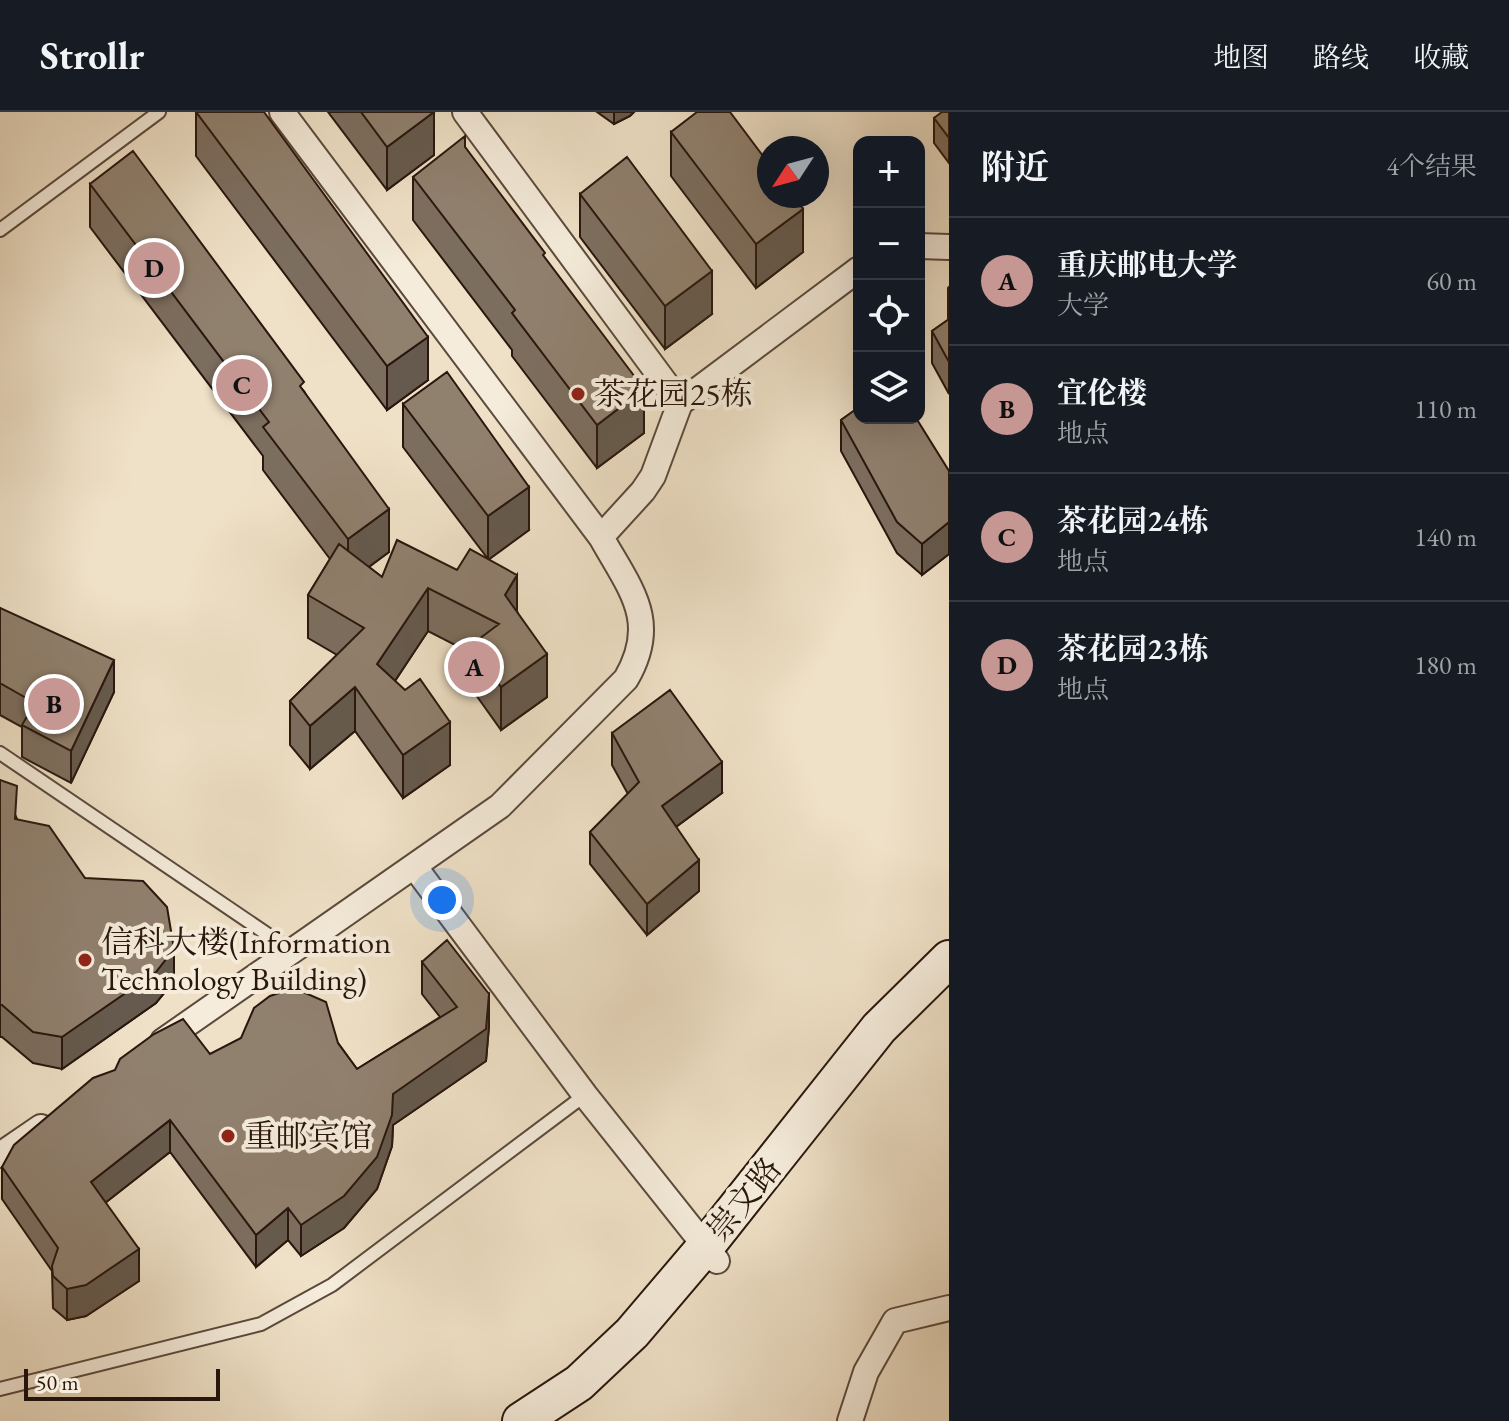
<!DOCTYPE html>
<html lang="zh">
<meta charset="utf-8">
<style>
:root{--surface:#171b24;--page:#20242c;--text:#f1f3f6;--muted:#9ea1a6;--line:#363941;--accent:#c59692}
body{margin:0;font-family:"EB Garamond","Noto Serif SC",serif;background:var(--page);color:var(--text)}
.controls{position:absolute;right:24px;top:24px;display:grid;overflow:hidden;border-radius:16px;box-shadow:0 8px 32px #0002}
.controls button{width:72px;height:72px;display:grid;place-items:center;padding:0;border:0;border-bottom:2px solid var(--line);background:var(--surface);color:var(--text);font:40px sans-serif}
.compass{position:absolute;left:757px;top:24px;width:72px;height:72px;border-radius:50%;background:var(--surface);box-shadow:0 8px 32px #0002;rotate:234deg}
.scale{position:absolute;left:24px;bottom:20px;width:196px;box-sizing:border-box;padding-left:8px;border:4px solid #29160d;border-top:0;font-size:22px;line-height:28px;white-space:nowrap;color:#29160d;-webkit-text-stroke:6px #f5ecdb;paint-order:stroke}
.you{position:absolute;left:442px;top:788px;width:28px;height:28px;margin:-20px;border:6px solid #fff;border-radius:50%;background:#1a73e8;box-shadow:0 0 0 12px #1a73e833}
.badge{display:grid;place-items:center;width:52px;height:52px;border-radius:50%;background:var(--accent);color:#111;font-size:26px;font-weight:700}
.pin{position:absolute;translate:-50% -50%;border:4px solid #fff;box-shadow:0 2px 8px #0006}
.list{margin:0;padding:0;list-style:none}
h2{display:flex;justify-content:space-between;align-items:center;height:104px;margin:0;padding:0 32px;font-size:34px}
h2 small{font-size:26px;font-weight:400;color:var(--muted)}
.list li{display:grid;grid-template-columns:52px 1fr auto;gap:24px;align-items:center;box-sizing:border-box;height:128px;padding:0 32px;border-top:2px solid var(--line)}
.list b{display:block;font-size:30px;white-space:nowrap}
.list p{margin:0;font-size:26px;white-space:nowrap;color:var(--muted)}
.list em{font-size:26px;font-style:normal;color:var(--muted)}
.icon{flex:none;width:44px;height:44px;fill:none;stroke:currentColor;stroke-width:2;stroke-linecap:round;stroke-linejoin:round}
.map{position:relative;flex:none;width:949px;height:1309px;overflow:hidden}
header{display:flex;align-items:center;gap:48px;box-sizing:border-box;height:112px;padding:0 40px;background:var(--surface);border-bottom:2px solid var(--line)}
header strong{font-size:38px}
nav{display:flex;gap:44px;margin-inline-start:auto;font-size:28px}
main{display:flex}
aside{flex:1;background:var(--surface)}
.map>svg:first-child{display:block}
</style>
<header>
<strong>Strollr</strong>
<nav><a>地图</a><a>路线</a><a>收藏</a></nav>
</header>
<main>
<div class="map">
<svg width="949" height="1309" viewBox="0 0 949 1309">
<rect width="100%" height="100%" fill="#efe1c7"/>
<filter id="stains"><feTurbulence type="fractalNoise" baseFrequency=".0025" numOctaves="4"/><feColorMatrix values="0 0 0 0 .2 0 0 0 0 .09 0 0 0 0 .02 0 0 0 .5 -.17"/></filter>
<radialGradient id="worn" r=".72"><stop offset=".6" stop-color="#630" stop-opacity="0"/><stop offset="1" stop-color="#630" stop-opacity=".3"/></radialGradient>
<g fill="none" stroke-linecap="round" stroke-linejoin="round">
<g stroke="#5a493c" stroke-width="16">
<path id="lane" d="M0,118L159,0
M0,641L292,839
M0,1277L261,1212L332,1173L585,983"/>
</g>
<g stroke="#5a493c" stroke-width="28">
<path id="street" d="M465,0L680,291
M919,134L949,135
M601,425L643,379L653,364L680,291L859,157
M414,754L585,983L717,1149
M163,929L500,694L626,567C660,509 630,477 601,425L282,0
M0,1043L41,1015
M850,1309L866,1260L895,1209L949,1196"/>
</g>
<g stroke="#29160d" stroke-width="40">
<path id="secondary" d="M521,1309L579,1271L632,1221L706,1134L879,916L949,847"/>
</g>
<use href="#lane" stroke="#f5ecdb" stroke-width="12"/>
<use href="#street" stroke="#f5ecdb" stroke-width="24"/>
<use href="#secondary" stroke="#f5ecdb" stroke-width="36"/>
</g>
<path fill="#7c6e5f" stroke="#29160d" stroke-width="2" d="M196,0L428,268L387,298L196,44Z
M328,0H434V43L387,78Z
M597,0H634L630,4L614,12Z
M949,0V51L934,31V6Z
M671,20L803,140L756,176L671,64Z
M465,35L545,147L644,321L597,356L512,244V238L413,108V65Z
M90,72L304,279L389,440L369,455L382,465L457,458L488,447L403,335V292L529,418L489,447L517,499L547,585L501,618L471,576V541L428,519L395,569L450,653L403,686L355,619L310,657L290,633V589L337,543L308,526V483L330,447L263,358V344L90,115Z
M580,82L712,202L665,237L580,125Z
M949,175V282L932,251V219L948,208V176Z
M859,262V306L949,359V442L922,463L897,441L841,339V308L857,297V264Z
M0,496L114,580L71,671L22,645V615L0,603Z
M612,621L722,681L676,715L699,779L647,823L590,752V720L628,682L612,653Z
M0,668L17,707L85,766L174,869L156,891L62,957L33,951L2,925H0Z
M422,850L489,914L486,949L393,1013L392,1034L377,1077L344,1116L301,1144L288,1128L256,1155L170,1040L105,1091L139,1169L86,1204L67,1208L53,1196L52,1159L2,1087V1055L210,942L338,931L357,957L440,905L422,882Z"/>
<path fill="#655a4d" stroke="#29160d" stroke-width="2" d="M434,0V43L387,78V35Z
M614,0H634L630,4L614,12Z
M803,97V140L756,176V132Z
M712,159V202L665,237V194Z
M428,225V268L387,298V254Z
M644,277V321L597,356V313Z
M529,375V418L488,448V404Z
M389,397V440L348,470V427Z
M949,410V442L922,463V432Z
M517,463V507L505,483Z
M428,476V519L377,596V552Z
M547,542V585L501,618V575Z
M114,548V580L71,671V639Z
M355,575V619L310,657V614Z
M450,610V653L403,686V643Z
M722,650V681L662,725V694Z
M699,748V779L647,823V792Z
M174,837V869L156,891L62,957V925Z
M489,882V914L486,949L393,1013L392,1034L377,1077L344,1116L301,1144V1113L393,982Z
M170,1008V1040L91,1102V1070Z
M288,1096V1128L256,1155V1123Z
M139,1137V1169L86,1204L67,1208V1177Z"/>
<path fill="#90806e" stroke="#29160d" stroke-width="2" d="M196,0H264L428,225L387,254Z
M361,0H434L387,35Z
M697,0H730L769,52V84H793L803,97L756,132L671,20Z
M942,0H949V26L934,6Z
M465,24V35L545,141L543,143L644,277L597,313L512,201L515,198L413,65Z
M133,39L304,270L300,274L389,397L348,427L263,315L269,310L90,72Z
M627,45L712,159L665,194L580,82Z
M949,207V250L932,219Z
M447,260L529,375L488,404L403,292Z
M859,295V306H916L949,359V410L922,432L897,410L841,308Z
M397,428L457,458L470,437L517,463L505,483L547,542L501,575L471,533L499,512L428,476L377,552L405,578L420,567L450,610L403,643L355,575L310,614L290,589L364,516L308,483L339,432L382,465Z
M0,496L114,548L71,639L22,613L35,591L0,571Z
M670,578L722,650L662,694L699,748L647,792L590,720L639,670L612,621Z
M0,668L17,674L15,707L49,714L85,766L143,769L167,795L174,837L156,860L62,925L33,920L2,893H0Z
M447,828L489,882L486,917L393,982L392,1003L377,1045L344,1084L301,1113L288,1096L256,1123L170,1008L91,1070L139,1137L86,1173L67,1177L53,1164L52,1154L58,1136L2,1055L14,1033L93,966L115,958L120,947L154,922L183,907L210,942L241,926L254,896L270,884L294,876L326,890L338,931L357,957L457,895L422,850Z"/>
<g fill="#8f2418" stroke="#f5ecdb" stroke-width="3">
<circle cx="578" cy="282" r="8"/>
<circle cx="85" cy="848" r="8"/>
<circle cx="228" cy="1024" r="8"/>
</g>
<g text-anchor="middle" stroke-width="8" stroke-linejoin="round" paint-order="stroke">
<g font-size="32" fill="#29160d" stroke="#f5ecdb" text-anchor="start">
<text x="594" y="293">茶花园25栋</text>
<text x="101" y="841">信科大楼(Information<tspan x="101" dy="37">Technology Building)</tspan></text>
<text x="244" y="1035">重邮宾馆</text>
</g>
<g font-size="32" fill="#29160d" stroke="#f5ecdb">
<text transform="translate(744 1087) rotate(-51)" y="11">崇文路</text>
</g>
</g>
<rect width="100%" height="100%" filter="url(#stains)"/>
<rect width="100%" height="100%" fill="url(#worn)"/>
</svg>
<div class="controls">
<button>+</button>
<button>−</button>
<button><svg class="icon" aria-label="locate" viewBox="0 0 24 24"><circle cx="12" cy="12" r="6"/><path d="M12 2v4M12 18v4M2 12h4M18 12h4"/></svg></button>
<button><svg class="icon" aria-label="layers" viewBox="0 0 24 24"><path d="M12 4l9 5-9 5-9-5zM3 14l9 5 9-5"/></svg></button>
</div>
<svg class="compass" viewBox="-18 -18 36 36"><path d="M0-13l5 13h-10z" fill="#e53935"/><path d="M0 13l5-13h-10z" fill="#9ea1a6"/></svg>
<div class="scale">50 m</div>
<div class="you"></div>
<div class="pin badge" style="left:474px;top:555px">A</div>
<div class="pin badge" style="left:54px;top:592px">B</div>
<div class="pin badge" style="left:242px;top:273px">C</div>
<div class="pin badge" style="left:154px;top:156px">D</div>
</div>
<aside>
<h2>附近<small>4个结果</small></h2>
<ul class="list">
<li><span class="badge">A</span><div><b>重庆邮电大学</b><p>大学</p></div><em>60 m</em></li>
<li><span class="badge">B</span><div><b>宜伦楼</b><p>地点</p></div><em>110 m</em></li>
<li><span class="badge">C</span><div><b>茶花园24栋</b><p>地点</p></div><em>140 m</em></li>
<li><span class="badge">D</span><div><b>茶花园23栋</b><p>地点</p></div><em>180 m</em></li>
</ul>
</aside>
</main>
